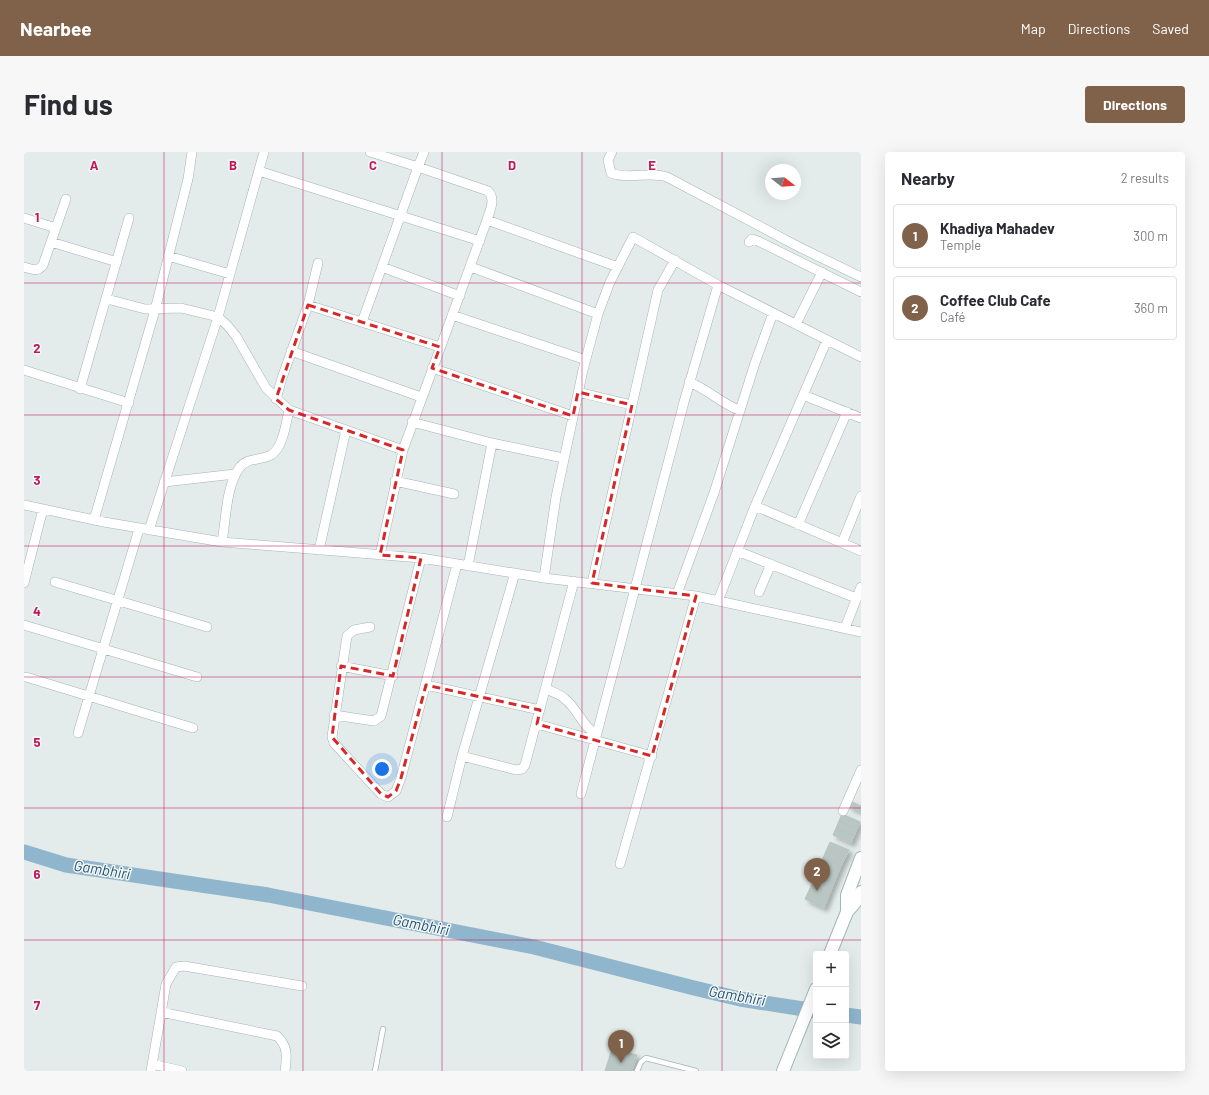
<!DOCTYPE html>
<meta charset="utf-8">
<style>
:root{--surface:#fff;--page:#f7f7f7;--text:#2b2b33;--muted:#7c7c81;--line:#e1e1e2;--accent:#80614a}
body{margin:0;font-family:Barlow,sans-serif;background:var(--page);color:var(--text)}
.controls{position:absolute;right:12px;bottom:12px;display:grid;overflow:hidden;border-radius:4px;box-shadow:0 4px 16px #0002}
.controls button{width:36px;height:36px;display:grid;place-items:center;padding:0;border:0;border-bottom:1px solid var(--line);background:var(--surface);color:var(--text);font:20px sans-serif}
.compass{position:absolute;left:741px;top:12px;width:36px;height:36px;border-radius:50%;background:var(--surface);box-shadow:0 4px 16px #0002;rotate:107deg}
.you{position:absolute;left:358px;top:617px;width:14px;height:14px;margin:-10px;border:3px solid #fff;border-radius:50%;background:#1a73e8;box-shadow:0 0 0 6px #1a73e833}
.badge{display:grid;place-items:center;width:26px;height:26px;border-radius:50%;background:var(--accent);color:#fff;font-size:13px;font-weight:700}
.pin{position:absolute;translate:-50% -33px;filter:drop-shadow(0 1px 2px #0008)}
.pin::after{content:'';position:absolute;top:21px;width:14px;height:12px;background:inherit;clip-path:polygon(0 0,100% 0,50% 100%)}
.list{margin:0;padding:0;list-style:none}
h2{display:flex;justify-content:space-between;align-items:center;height:52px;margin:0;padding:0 16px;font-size:17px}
h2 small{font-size:13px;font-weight:400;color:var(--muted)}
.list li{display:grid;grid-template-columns:26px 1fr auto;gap:12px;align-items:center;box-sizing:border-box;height:64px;margin:0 8px 8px;padding:0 8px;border:1px solid var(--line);border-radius:4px}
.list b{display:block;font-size:15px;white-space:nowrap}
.list p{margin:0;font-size:13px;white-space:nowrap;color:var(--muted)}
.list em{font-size:13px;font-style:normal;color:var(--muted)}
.icon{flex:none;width:22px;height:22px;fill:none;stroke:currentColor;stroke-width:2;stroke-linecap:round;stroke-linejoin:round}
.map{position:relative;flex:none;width:837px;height:919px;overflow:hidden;border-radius:4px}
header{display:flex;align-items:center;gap:24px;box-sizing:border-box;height:56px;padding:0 20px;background:var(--accent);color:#fff}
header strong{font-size:19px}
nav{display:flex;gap:22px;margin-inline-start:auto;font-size:14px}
.intro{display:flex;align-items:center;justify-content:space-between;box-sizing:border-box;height:96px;padding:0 24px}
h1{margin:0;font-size:28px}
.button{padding:10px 18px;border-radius:4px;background:var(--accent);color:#fff;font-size:14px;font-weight:700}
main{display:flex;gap:24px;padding:0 24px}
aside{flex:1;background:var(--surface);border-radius:4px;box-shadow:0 4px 16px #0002}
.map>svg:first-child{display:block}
</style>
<header>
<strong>Nearbee</strong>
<nav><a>Map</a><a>Directions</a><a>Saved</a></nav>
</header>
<div class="intro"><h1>Find us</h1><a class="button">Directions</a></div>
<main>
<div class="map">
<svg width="837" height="919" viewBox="0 0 837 919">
<defs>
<filter id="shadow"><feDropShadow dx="3.5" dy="3.5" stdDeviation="2" flood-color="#0004"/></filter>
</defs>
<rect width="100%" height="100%" fill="#e3ecea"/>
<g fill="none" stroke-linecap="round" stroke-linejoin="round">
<path stroke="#8fb6cd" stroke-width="15" d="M0,700L42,713L244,743L510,795L670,836L716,847L792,859
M822,863L837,865"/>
</g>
<path fill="#b9c6c3" stroke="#b6c5c2" filter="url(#shadow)" d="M826,649L837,654V660L824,654Z
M818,662L836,670L833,677L815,669Z
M815,669L833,677L830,684L812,676Z
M812,676L830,684L827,691L809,683Z
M806,690L825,698L817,714L799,706Z
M799,706L817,714L810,731L792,723Z
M792,723L810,731L800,756L781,747Z
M588,897L613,903L608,919H581Z"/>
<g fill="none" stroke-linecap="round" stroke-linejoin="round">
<g stroke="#a6b4b2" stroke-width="6">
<path id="lane" d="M351,919L359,877
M613,919L617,910L622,906L672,919"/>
</g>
<g stroke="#a6b4b2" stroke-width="10">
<path id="street" d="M400,0L394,15L464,39C472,47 466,58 463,68
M588,0L584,8L587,21C604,28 625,19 643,25L775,95L837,125
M235,19L456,89
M0,66L32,76
M27,90L93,110
M725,90L728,87L734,89L837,140
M144,104L206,122
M0,115C8,117 13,121 19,113L42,47
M358,115L436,144
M447,115L574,162
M83,147L121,157L157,156L194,165L203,173L212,184L242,236L265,258
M284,153L416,195
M428,163L562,208
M338,170L394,15L346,0
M772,172L798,120
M267,199L397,245
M408,216L549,264
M0,218L105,251
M665,230C684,237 696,251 715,258
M56,237L105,66
M554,240L608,253
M779,243L837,266
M252,247L258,226L284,153L294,111
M388,270L468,291L539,306
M371,329L430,342
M140,330L211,322
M0,353L80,370L198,390L397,406L520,426L672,444L837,480
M731,354L837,399
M70,368L131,158L164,27L168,0
M774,373L823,260
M125,378L194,165L240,0
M198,390C202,368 202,333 216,315C224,305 236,309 247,303C259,296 262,271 265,258L379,298L463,68L594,115
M818,391L837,344
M295,398L322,278
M713,399L832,446
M356,403L379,298
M444,414L468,291
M520,426L532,345L559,218L574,162L586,130L609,85L694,133L803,188
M31,430L183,475
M0,431L19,357
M568,431L634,138L651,108
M735,440L747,412
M653,442L690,341L731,211L749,161
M694,449L731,354L803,188L837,205
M0,473L173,525
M346,475L330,478L323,484L308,585L310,591L357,642L364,645L372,639L377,626L433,412
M821,476L837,435
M317,514L369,524
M2,525L169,576
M402,533L516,558
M522,537C529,540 536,542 541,547C554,557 557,573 572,582
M310,563L350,569L357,564L397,406
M513,572L628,604
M54,581L115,377
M438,604L492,618L498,617L501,613L550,429
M557,642L660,250L694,133
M819,659L837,618
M423,665L438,604L491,421
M596,712L672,444
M137,860L253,884C264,894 263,904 261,919
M128,912L158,919
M127,919L142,832L152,815L160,814L278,834"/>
</g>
<g stroke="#a2b7b4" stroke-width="14">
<path id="secondary" d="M823,760V743L837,706
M806,802L823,760L834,747L837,740
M759,919L792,837"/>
</g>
<use href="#lane" stroke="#fff" stroke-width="4.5"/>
<use href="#street" stroke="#fff" stroke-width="9"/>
<use href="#secondary" stroke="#fff" stroke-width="12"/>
</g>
<path fill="none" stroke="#d62828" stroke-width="3" stroke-dasharray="8 5" stroke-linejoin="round" d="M284,153L416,195L408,216L549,264L554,240L608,253L568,431L672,444L628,604L513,572L516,558L402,533L377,626L372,639L364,645L357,642L308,585L317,514L369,524L397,406L356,403L379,298L265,258L252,247Z"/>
<path fill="none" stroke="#c2185b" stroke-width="1" stroke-opacity="0.55" d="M140,0V919M279,0V919M418,0V919M558,0V919M698,0V919M0,131H837M0,263H837M0,394H837M0,525H837M0,656H837M0,788H837"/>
<g text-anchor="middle" stroke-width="3" stroke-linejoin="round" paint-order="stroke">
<g font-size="15" font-style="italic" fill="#235473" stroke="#f3f8f7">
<text transform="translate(78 718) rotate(9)" y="5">Gambhiri</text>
<text transform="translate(397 773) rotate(11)" y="5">Gambhiri</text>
<text transform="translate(713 844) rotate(10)" y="5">Gambhiri</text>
</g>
</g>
<g font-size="13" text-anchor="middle" font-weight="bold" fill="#c2185b" stroke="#f3f8f7" stroke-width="3" stroke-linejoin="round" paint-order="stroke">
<text x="70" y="18">A</text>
<text x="209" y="18">B</text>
<text x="349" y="18">C</text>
<text x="488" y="18">D</text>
<text x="628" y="18">E</text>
<text x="13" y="70">1</text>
<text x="13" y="201">2</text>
<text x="13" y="333">3</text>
<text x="13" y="464">4</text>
<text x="13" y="595">5</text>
<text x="13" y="727">6</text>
<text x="13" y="858">7</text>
</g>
</svg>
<div class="controls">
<button>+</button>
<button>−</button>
<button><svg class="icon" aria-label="layers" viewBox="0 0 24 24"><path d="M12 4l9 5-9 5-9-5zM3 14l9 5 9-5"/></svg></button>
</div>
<svg class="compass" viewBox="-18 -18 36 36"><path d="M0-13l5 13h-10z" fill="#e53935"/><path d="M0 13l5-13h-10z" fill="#7c7c81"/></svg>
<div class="you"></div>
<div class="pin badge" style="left:597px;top:911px">1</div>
<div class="pin badge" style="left:793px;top:739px">2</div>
</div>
<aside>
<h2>Nearby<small>2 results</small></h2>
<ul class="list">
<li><span class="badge">1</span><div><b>Khadiya Mahadev</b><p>Temple</p></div><em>300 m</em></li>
<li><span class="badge">2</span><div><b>Coffee Club Cafe</b><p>Café</p></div><em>360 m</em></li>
</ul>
</aside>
</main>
